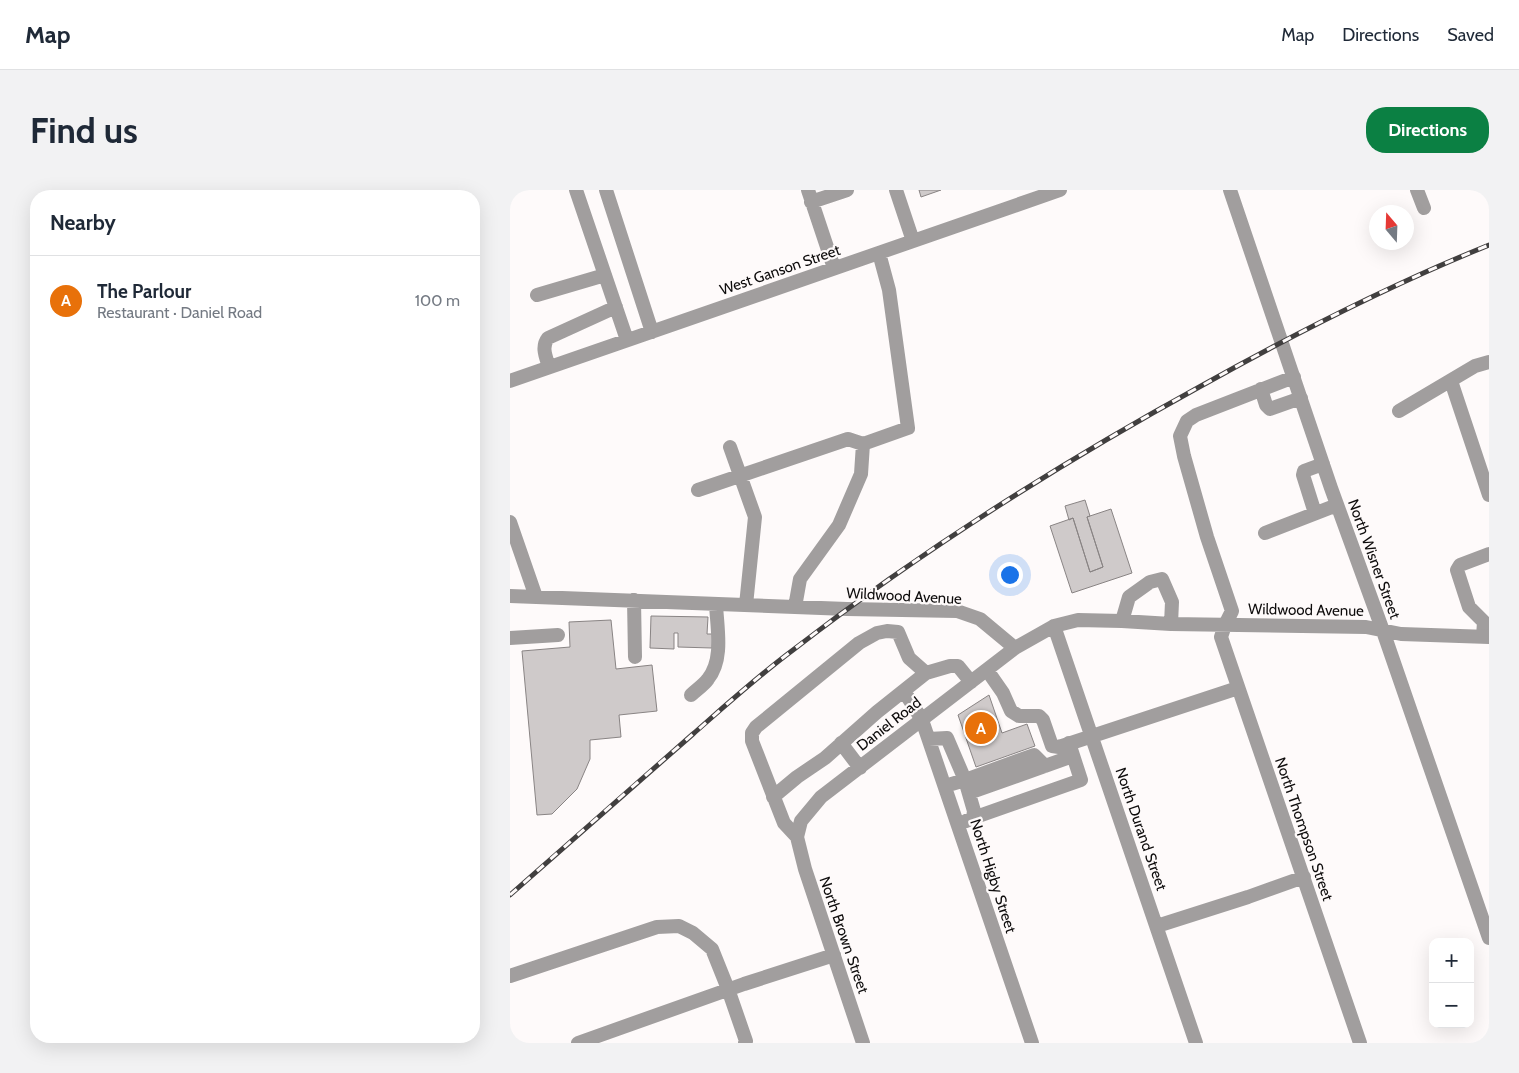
<!DOCTYPE html>
<meta charset="utf-8">
<style>
:root{--surface:#fff;--page:#f2f2f3;--text:#1f2937;--muted:#747a83;--line:#e0e1e3;--accent:#0b8043}
body{margin:0;font-family:Cabin,sans-serif;background:var(--page);color:var(--text)}
.controls{position:absolute;right:15px;bottom:15px;display:grid;overflow:hidden;border-radius:10px;box-shadow:0 5px 20px #0002}
.controls button{width:45px;height:45px;display:grid;place-items:center;padding:0;border:0;border-bottom:1px solid var(--line);background:var(--surface);color:var(--text);font:25px sans-serif}
.compass{position:absolute;left:859px;top:15px;width:45px;height:45px;border-radius:50%;background:var(--surface);box-shadow:0 5px 20px #0002;rotate:341deg}
.you{position:absolute;left:499px;top:384px;width:18px;height:18px;margin:-12px;border:4px solid #fff;border-radius:50%;background:#1a73e8;box-shadow:0 0 0 8px #1a73e833}
.badge{display:grid;place-items:center;width:32px;height:32px;border-radius:50%;background:var(--accent);color:#fff;font-size:16px;font-weight:700}
.pin{position:absolute;translate:-50% -50%;border:2px solid #fff;box-shadow:0 1px 5px #0006}
.list{margin:0;padding:0;list-style:none}
h2{display:flex;justify-content:space-between;align-items:center;height:65px;margin:0;padding:0 20px;font-size:21px}
h2 small{font-size:16px;font-weight:400;color:var(--muted)}
.list li{display:grid;grid-template-columns:32px 1fr auto;gap:15px;align-items:center;box-sizing:border-box;height:90px;padding:0 20px;border-top:1px solid var(--line)}
.list b{display:block;font-size:19px;white-space:nowrap}
.list p{margin:0;font-size:16px;white-space:nowrap;color:var(--muted)}
.list em{font-size:16px;font-style:normal;color:var(--muted)}
.map{position:relative;flex:none;width:979px;height:853px;overflow:hidden;border-radius:20px}
header{display:flex;align-items:center;gap:30px;box-sizing:border-box;height:70px;padding:0 25px;background:var(--surface);border-bottom:1px solid var(--line)}
header strong{font-size:24px}
nav{display:flex;gap:28px;margin-inline-start:auto;font-size:18px}
.intro{display:flex;align-items:center;justify-content:space-between;box-sizing:border-box;height:120px;padding:0 30px}
h1{margin:0;font-size:35px}
.button{padding:12px 22px;border-radius:20px;background:var(--accent);color:#fff;font-size:18px;font-weight:700}
main{display:flex;gap:30px;padding:0 30px}
aside{flex:1;background:var(--surface);border-radius:20px;box-shadow:0 5px 20px #0002}
.map>svg:first-child{display:block}
</style>
<header>
<strong>Map</strong>
<nav><a>Map</a><a>Directions</a><a>Saved</a></nav>
</header>
<div class="intro"><h1>Find us</h1><a class="button">Directions</a></div>
<main>
<aside>
<h2>Nearby<small></small></h2>
<ul class="list">
<li><span class="badge" style="background:#e8710a">A</span><div><b>The Parlour</b><p>Restaurant · Daniel Road</p></div><em>100 m</em></li>
</ul>
</aside>
<div class="map">
<svg width="979" height="853" viewBox="0 0 979 853">
<rect width="100%" height="100%" fill="#fefafa"/>
<path fill="#cfcaca" stroke="#898484" d="M409,0H431L411,7Z
M575,310L580,326L577,327L593,377L580,382L563,328L559,330L555,316Z
M601,319L622,383L562,403L540,336L563,328L580,382L593,377L577,327Z
M141,426L198,427L197,444H203L202,458L168,457V443H164V459L140,458Z
M101,430L106,479L142,475L147,521L109,525L111,547L80,550V569L67,599L42,624L27,625L12,461L60,457L59,432Z
M479,505L492,543L517,534L525,556L466,577L448,525Z"/>
<g fill="none" stroke-linecap="round" stroke-linejoin="round">
<path stroke="#a19e9e" stroke-width="14" d="M66,0L117,150
M96,0L142,142
M298,0L324,78
M386,0L403,51
M720,0L821,298L873,441L979,748
M907,0L914,18
M301,12L337,0
M27,105L95,85
M39,177C36,167 31,157 38,148L106,117
M784,187L686,225L677,231L670,246L674,266L697,347L722,421L715,435L711,447L850,853
M0,191L550,0
M941,191L979,305
M751,199L756,215L760,219L791,208
M889,221L965,176L979,172
M220,257L245,327L236,415
M188,300L338,249L353,254L398,238L379,100L369,63
M805,323L793,285L794,281L813,274
M0,332L26,407
M755,343L827,315
M0,406L337,419L447,421L470,429L505,458
M124,410L125,467
M285,417L290,389L329,335L351,284L353,254
M612,431L619,407L640,392L652,389L662,412L661,434
M544,436L686,853
M973,447L974,432L959,417L947,380L950,375L979,364
M0,448L48,445
M477,480L493,503L501,521L509,526H529L533,530L542,556L549,557L728,498
M394,501L412,530L522,853
M181,505C186,500 194,495 198,489C214,469 207,438 206,414
M419,549L437,548L455,590L435,596
M331,553L350,578
M459,603L563,566
M263,607L287,587L315,568L367,522L416,483
M463,628L571,590L559,553
M456,631L463,628L464,621L455,590L524,565L535,576
M287,647L274,633L242,551V543L246,537L349,453L367,443L377,441L388,442L399,468L416,483L440,476H448L461,492
M647,736L738,707L794,687
M0,786L147,737L169,736L183,743L202,759L218,799L236,851L235,853
M68,853L234,794L324,765
M353,853L295,679L287,647L291,631L311,607L505,458L544,436L568,430L612,431L661,434L856,437L891,444L979,447"/>
<g stroke="#413f3f" stroke-width="5">
<path id="rail" d="M0,705C61,651 122,597 183,544C216,515 248,486 283,460C411,361 549,274 691,196C784,144 880,95 979,55"/>
</g>
<use href="#rail" stroke="#fefafa" stroke-width="3" stroke-dasharray="9" stroke-linecap="butt"/>
</g>
<g text-anchor="middle" stroke-width="4.5" stroke-linejoin="round" paint-order="stroke">
<g font-size="15" fill="#0e0c0c" stroke="#fefafa">
<text transform="translate(270 80) rotate(-19)" y="5">West Ganson Street</text>
<text transform="translate(864 369) rotate(70)" y="5">North Wisner Street</text>
<text transform="translate(394 406) rotate(3)" y="5">Wildwood Avenue</text>
<text transform="translate(796 420) rotate(1)" y="5">Wildwood Avenue</text>
<text transform="translate(379 534) rotate(-38)" y="5">Daniel Road</text>
<text transform="translate(631 639) rotate(71)" y="5">North Durand Street</text>
<text transform="translate(794 639) rotate(71)" y="5">North Thompson Street</text>
<text transform="translate(483 686) rotate(72)" y="5">North Higby Street</text>
<text transform="translate(334 745) rotate(71)" y="5">North Brown Street</text>
</g>
</g>
</svg>
<div class="controls">
<button>+</button>
<button>−</button>
</div>
<svg class="compass" viewBox="-18 -18 36 36"><path d="M0-13l5 13h-10z" fill="#e53935"/><path d="M0 13l5-13h-10z" fill="#747a83"/></svg>
<div class="you"></div>
<div class="pin badge" style="left:471px;top:538px;background:#e8710a">A</div>
</div>
</main>
